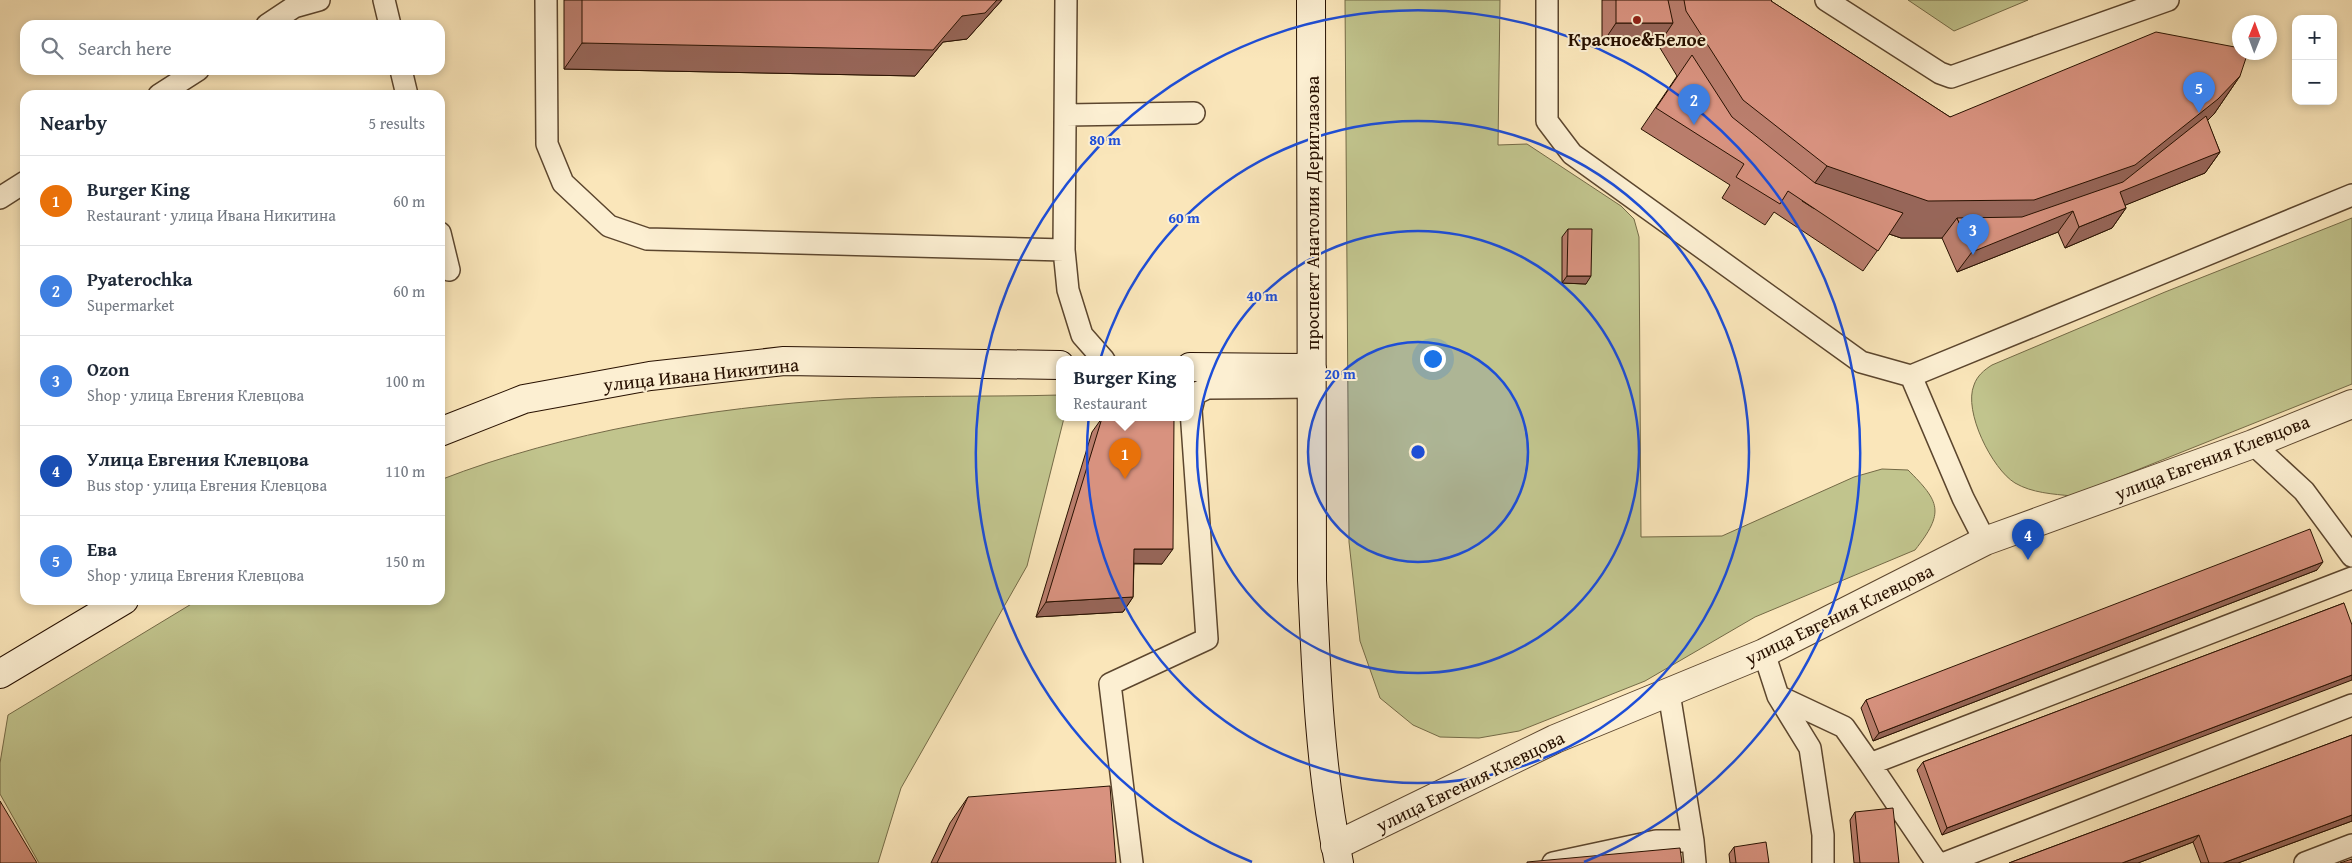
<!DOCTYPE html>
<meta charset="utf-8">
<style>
:root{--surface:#fff;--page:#f2f2f3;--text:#1f2937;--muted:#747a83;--line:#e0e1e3;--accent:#8f2418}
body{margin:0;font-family:"Gentium Book Plus",serif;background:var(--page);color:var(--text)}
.controls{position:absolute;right:15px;top:15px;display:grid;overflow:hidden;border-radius:10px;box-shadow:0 2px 8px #0003}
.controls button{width:45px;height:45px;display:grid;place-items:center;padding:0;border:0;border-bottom:1px solid var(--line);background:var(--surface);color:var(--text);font:25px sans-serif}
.compass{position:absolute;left:2232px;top:15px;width:45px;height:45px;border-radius:50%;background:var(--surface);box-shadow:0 2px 8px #0003;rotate:1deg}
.you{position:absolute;left:1432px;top:358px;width:18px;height:18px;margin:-12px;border:4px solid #fff;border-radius:50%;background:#1a73e8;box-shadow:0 0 0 8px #1a73e833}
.badge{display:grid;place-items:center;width:32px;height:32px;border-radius:50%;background:var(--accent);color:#fff;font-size:16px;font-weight:700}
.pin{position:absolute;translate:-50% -41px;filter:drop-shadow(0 1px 2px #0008)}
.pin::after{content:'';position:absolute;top:26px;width:18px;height:15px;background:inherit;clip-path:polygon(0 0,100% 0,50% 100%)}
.popup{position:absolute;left:1056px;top:356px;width:138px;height:65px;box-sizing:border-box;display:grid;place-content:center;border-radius:10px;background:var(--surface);filter:drop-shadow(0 1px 4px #0005);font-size:16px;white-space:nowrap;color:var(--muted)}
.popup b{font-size:19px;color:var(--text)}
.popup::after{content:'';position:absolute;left:50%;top:100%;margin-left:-10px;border:10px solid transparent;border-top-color:var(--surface)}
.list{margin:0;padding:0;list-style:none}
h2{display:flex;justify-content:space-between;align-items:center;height:65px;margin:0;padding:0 20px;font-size:21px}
h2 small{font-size:16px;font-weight:400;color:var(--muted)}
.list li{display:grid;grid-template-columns:32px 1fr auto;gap:15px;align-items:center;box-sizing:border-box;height:90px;padding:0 20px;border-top:1px solid var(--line)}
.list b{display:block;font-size:19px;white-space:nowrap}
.list p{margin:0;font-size:16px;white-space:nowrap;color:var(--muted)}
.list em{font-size:16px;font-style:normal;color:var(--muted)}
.icon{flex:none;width:28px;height:28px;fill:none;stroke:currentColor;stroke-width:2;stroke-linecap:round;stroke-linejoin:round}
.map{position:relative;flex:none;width:2352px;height:863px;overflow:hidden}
.search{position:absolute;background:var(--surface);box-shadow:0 2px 8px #0003;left:20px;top:20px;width:425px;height:55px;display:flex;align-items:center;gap:12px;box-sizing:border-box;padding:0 18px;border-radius:15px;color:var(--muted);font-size:19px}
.panel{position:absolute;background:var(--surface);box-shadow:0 2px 8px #0003;left:20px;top:90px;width:425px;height:515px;border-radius:15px}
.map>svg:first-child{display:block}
</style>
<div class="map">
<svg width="2352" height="863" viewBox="0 0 2352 863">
<rect width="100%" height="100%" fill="#fae6ba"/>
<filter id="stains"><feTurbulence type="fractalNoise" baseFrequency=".004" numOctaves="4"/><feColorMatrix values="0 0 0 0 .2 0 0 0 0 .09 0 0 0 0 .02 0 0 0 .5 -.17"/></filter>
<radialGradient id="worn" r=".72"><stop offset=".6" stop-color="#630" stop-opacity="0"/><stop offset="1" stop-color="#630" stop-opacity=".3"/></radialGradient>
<path fill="#c1c48d" stroke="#746a46" d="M1345,0H1500L1498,145L1527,144L1621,206L1634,219L1639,237L1641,537L1722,536L1854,477L1882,469L1908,470C1940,502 1945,512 1915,550L1755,617L1645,681L1519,731L1479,738L1440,737L1413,725L1380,698L1360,641L1349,542Z
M1908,0H2028L1954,31Z
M2352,218V384L2072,496C2053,494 2032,493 2015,483C1992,469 1963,411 1974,385C1977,376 1984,370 1992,365L2165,292Z
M1060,395V418H1064L1027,566L901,788L878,863H39L0,794V763L8,715L198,600H440V480C566,431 709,408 844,399C915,395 988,397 1060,395Z"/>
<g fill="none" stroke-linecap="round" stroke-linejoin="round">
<g stroke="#5c462e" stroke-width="24">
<path id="service" d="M384,0L390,25
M546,0L547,144L563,183L609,226L647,239L1064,250
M1066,0L1064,250L1068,290L1082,335L1104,360
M1547,0V121L1572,154L1861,362L1911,376L2352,195
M1826,0L1940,73L1951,77L2168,0
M267,25L294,7L319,0
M401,70L407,95
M159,95L198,70
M1066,115L1194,113
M0,198L25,182
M440,233L449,270
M1911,376L1963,498L1985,541
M2253,444L2304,491L2352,556
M1764,653L1778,696L1810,748L1823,835V863
M1778,696L1844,727L1870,764L2352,578
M1870,764L1937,863
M1693,841L1695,863
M1132,863L1110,684L1207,639L1191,410L1195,394L1207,388L1312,387
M1553,863L1656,841H1693L1669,693
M1945,863L2352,705
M2305,863L2352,845"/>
</g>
<g stroke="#5c462e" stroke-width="30">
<path id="tertiary" d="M1335,846L1555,739L1764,653L1985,541L2253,444L2352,404"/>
</g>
<g stroke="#281100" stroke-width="30">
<path id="secondary" d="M1311,0L1312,580C1316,674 1320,770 1339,863
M1190,367L1312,368
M440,432L524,399L650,376L784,361L1060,365
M0,674L124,600"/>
</g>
<use href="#service" stroke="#fcefd2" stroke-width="21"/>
<use href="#tertiary" stroke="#fcefd2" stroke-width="28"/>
<use href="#secondary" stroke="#fcefd2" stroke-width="28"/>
</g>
<path fill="#ba7e6d" stroke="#281100" d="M564,0H1002L967,39L943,42L915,76L564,69Z
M1602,0H1772L1771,1L1950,117L2240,76L2214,114L2207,120L2220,152L2205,173L2125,205L2126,208L2112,228L2065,248L2058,232L1957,272L1942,238H1901L1889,234L1863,271L1774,212L1765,225L1722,198L1730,185L1641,129L1677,76L1660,48L1659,44H1602Z
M1568,229L1586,284L1562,283V237Z
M1102,418L1162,564H1134L1133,597L1123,612L1036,617L1092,432Z
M2317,570L1873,741L1861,708L1866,700Z
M2344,603L1942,835L1917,770L1923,762Z
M2352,735V821L2238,863H2201L2193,842L2138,863H2009Z
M968,797L1116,863H931L950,823Z
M1855,812L1899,863H1854L1850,820Z
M1734,847L1769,863H1730L1729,854Z"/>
<path fill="#976659" stroke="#281100" d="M997,0H1002L967,39L943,42L915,76L564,69L582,43L962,16Z
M1616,23H1673L1659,44H1602Z
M2240,76L2214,114L2191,137L2220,152L2205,173L2106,213L2073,211L2058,232L1957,272L1972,252L1957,218L1942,238H1901L1813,208L1802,201L1827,166Z
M2126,208L2112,228L2065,248L2079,227Z
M1567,276H1591L1586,284L1562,283Z
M1134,549H1173L1162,564L1123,563Z
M2323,562L2317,570L1873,741L1879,733Z
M1133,597L1123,612L1036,617L1046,602Z
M2352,675V680L1942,835L1947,828Z
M2352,815V821L2238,863H2223Z
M2199,835L2193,842L2138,863H2122Z"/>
<path fill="#d8927f" stroke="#281100" d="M582,0H997L985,13L962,16L933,50L582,43Z
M1616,0H1668L1673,23H1616Z
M1684,0H1772L1771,1L1950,117L2156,32L2240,48V52H2248L2240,76L2218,99L2135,165L2034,200L1928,201L1827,166L1743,100L1686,11Z
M1692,55L1732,117L1815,183L1903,213L1878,251L1788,191L1780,204L1736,177L1744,164L1656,108Z
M2206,116L2220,152L2120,192L2126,208L2079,227L2073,211L1972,252L1957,218L2022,217L2123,182Z
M1568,229H1592L1591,276H1567Z
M1102,418H1174L1173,549H1134L1133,597L1046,602Z
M2310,529L2323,562L1879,733L1866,700Z
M2344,603L2352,625V675L1947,828L1923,762Z
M2352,735V815L2223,863H2209L2199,835L2122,863H2009Z
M1110,786L1116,863H937L968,797Z
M0,801L37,863H0Z
M1893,808L1899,863H1860L1855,812Z
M1766,842L1769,863H1736L1734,847Z
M1680,848L1682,863H1527V862Z
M2352,859V863H2340Z"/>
<circle cx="1418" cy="452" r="110" fill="#1d4ed8" fill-opacity=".12"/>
<g fill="none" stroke="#1d4ed8" stroke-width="2.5">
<circle cx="1418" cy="452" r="110"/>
<circle cx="1418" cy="452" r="221"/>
<circle cx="1418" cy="452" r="331"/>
<path d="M1252 862A442 442 0 1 1 1584 862"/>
</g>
<circle fill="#8f2418" stroke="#fcefd2" stroke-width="2" cx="1637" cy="20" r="5"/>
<g text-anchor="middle" stroke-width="4" stroke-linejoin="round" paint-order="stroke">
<g font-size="19" font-weight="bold" fill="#281100" stroke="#fcefd2">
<text x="1637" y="46">Красное&amp;Белое</text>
</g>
<g font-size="19" fill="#281100" stroke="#fcefd2">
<text transform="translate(1312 213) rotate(-90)" y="7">проспект Анатолия Дериглазова</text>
<text transform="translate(701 374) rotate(-6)" y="7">улица Ивана Никитина</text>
<text transform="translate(2212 457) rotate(-21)" y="7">улица Евгения Клевцова</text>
<text transform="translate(1839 614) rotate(-26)" y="7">улица Евгения Клевцова</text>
<text transform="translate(1470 781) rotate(-26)" y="7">улица Евгения Клевцова</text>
</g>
</g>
<circle cx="1418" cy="452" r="8" fill="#1d4ed8" stroke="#fcefd2" stroke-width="2.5"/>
<g font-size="15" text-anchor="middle" font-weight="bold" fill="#1d4ed8" stroke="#fcefd2" stroke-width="4" stroke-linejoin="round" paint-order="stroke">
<text x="1105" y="145">80 m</text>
<text x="1184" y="223">60 m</text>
<text x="1262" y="301">40 m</text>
<text x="1340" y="379">20 m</text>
</g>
<rect width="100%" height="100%" filter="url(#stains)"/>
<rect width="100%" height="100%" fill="url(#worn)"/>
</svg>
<div class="controls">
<button>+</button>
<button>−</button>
</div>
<svg class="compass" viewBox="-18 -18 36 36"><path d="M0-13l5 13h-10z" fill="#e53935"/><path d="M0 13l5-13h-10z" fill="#747a83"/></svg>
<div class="you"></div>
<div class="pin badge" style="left:1125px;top:479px;background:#e8710a">1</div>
<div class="popup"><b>Burger King</b>Restaurant</div>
<div class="pin badge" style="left:1694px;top:125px;background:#3f7fe0">2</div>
<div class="pin badge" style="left:1973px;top:255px;background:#3f7fe0">3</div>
<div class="pin badge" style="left:2028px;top:560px;background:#1a4fb4">4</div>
<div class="pin badge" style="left:2199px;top:113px;background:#3f7fe0">5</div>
<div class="search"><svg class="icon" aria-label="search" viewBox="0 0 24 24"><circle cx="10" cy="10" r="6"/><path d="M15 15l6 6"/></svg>Search here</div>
<section class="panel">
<h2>Nearby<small>5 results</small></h2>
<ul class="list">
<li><span class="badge" style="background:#e8710a">1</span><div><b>Burger King</b><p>Restaurant · улица Ивана Никитина</p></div><em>60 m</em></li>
<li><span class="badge" style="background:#3f7fe0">2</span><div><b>Pyaterochka</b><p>Supermarket</p></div><em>60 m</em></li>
<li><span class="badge" style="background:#3f7fe0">3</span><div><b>Ozon</b><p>Shop · улица Евгения Клевцова</p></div><em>100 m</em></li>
<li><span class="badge" style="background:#1a4fb4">4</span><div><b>Улица Евгения Клевцова</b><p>Bus stop · улица Евгения Клевцова</p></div><em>110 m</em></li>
<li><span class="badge" style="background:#3f7fe0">5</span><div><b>Ева</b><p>Shop · улица Евгения Клевцова</p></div><em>150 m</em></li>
</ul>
</section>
</div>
